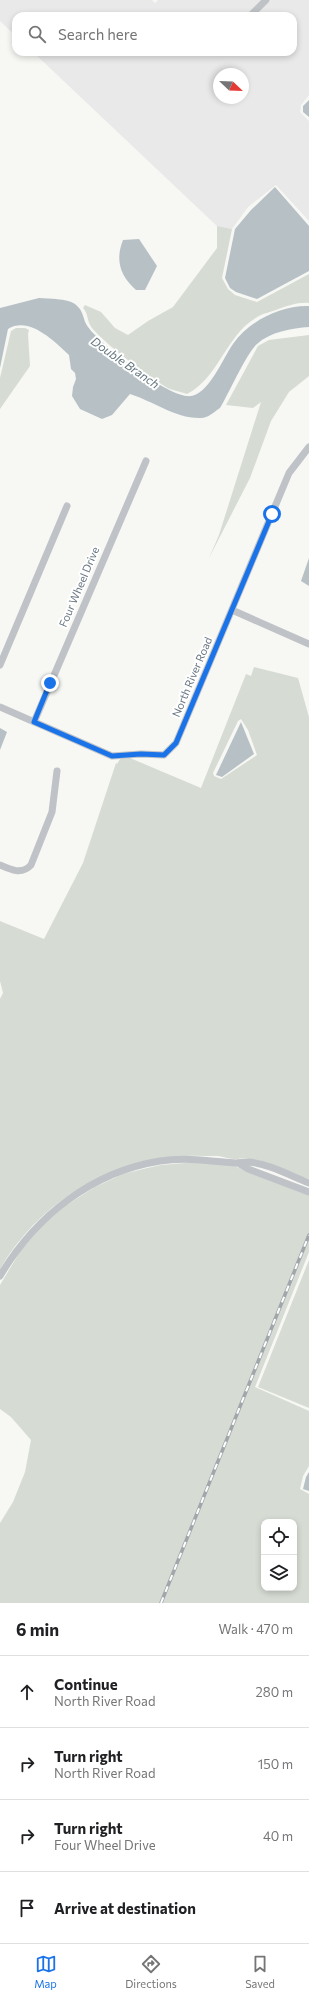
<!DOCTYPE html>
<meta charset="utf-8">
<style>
:root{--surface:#fff;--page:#f2f2f2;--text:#202124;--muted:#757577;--line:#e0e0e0;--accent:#1a73e8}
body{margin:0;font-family:Commissioner,sans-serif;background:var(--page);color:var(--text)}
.controls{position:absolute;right:12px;bottom:12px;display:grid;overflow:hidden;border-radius:8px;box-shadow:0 2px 6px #0003}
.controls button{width:36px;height:36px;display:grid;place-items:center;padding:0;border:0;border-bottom:1px solid var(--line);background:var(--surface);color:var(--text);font:20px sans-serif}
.compass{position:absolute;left:213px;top:68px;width:36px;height:36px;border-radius:50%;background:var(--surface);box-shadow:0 2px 6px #0003;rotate:113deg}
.stop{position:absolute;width:12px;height:12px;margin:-9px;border:3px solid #1a73e8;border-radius:50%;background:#fff}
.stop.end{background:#1a73e8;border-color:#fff;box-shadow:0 1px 4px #0008}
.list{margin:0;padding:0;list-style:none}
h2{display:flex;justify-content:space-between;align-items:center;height:52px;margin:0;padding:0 16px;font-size:17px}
h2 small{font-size:13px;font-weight:400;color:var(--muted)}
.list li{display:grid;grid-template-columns:26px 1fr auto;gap:12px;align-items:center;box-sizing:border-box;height:72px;padding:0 16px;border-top:1px solid var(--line)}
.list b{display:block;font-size:15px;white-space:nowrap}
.list p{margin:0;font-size:13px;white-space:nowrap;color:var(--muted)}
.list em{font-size:13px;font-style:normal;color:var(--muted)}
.icon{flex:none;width:22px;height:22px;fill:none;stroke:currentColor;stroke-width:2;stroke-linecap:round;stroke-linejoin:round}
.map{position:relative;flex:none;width:309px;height:1603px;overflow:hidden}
.search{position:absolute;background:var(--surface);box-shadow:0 2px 6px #0003;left:12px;right:12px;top:12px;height:44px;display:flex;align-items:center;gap:10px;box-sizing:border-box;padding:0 14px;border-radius:12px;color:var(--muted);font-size:15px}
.sheet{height:340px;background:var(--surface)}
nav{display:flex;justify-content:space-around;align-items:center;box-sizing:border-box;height:56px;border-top:1px solid var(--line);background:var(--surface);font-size:11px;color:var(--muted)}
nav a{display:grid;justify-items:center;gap:2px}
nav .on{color:var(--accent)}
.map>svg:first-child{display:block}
</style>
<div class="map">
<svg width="309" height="1603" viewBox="0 0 309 1603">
<rect width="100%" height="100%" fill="#f7f7f4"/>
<path fill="#e8e9e8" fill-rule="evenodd" d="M0,0H152L155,3L158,0H261L245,16H16V36L0,21Z
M271,0H309V95L301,105L300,112L309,121V221L276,185L248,207L232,229L217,226L33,52H293V16H255ZM219,74H243V98H219Z"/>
<path fill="#d6dbd4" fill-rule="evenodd" d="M217,226L232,229L222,278L228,289L235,295L257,302L309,274V303C298,302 287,306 276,310C271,312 264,313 259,316C226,333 220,377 187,394C182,392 175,391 170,389C155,382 97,338 90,325C87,319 88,313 83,308L85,305L101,312L115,328L128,335L148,321L173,307L217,248Z
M16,328H25L29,330L28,334L30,366L0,409V378L11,331Z
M309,335V376L289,392L271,421L250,478L209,558L219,535L261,402L253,408L226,405L258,346L269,340Z
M254,667L298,678L309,717V1179C290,1172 269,1161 249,1159C244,1158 238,1159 234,1159C228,1159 222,1156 217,1156C204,1156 190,1155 177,1157C103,1164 38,1204 0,1269V999L3,993L0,981V921L44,939L83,863L116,763L117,764L120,759L130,758L201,788L246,674L251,676ZM241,719L248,730L257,755L221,779L214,776L213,773L238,721Z
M197,1162L235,1166L247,1172L309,1195V1252L255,1387L309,1411V1466L303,1476L300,1489L309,1494V1603H0V1523L13,1502L25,1472L31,1440L11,1417L0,1409V1285L21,1250L42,1226L65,1206L95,1187L123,1174L143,1169L161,1165ZM264,1522H294V1588H264Z
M309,1260V1408L258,1387Z"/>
<path fill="#b7c1c5" d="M309,100V117L303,112V106Z
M275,187L309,226V271L257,299L236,292L230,288L225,278L235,229L251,210Z
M139,239L157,266L145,290H136C120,276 115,260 123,240Z
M39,298C50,299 66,298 75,304C85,312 82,319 88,327C102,346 164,394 187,396C207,399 223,358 233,344C249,321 281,305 309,306V327C292,328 270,332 257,344C247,352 228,395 220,408C214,412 208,418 201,418C176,419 153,401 130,394L112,415L102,419L80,409L72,396L73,387L76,379L75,373L71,369L69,355C54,341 29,316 8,329L0,368V308Z
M309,558V586L301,581Z
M241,722L254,754L222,777L216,775Z
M0,728L7,732L0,750Z
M309,1472V1491L303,1489L306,1477Z"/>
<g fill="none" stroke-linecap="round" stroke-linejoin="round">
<path stroke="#bfc2c6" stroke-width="7" d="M250,16L266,0
M232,610L309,644
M0,665L67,506
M0,707L112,756L141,754L164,755L176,743L289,473L309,447
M34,722L146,461
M0,865C11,870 22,875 31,865L52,812L57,771
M238,1163L248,1169L309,1192
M0,1276C35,1217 91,1172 160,1161C186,1157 211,1161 236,1163C240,1163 244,1162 248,1162C267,1163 291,1176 309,1183"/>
<g stroke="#a1a6ab" stroke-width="3.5">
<path id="rail" d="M161,1603L309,1235"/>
</g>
<use href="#rail" stroke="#fff" stroke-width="2" stroke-dasharray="6" stroke-linecap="butt"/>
</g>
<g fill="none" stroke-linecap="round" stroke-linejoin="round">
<path stroke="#1a73e8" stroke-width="5" d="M50,683L34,722L112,756L141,754L164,755L176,743L272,514"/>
</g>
<g text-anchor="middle" stroke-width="4" stroke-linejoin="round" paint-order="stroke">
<g font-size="11" fill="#697682" stroke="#fff">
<text transform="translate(79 587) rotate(-67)" y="4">Four Wheel Drive</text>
<text transform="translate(192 677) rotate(-67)" y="4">North River Road</text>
</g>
<g font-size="12" font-style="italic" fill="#65777e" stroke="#fff">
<text transform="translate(125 363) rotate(35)" y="4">Double Branch</text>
</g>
</g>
</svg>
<div class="controls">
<button><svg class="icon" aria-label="locate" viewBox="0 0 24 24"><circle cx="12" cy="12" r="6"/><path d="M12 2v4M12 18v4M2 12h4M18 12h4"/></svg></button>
<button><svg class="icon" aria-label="layers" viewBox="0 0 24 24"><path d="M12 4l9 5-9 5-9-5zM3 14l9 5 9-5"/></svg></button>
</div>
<svg class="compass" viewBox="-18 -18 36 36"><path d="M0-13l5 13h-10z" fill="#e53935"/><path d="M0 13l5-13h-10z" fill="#757577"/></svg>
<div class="stop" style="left:272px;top:514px"></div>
<div class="stop end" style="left:50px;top:683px"></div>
<div class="search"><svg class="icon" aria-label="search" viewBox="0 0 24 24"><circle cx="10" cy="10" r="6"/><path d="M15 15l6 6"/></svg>Search here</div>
</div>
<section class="sheet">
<h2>6 min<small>Walk · 470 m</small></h2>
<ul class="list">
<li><svg class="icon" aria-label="ahead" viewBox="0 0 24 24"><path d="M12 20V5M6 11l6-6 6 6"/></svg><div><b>Continue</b><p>North River Road</p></div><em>280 m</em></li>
<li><svg class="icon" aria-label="right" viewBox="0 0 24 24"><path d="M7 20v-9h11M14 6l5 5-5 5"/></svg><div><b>Turn right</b><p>North River Road</p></div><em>150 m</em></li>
<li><svg class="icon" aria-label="right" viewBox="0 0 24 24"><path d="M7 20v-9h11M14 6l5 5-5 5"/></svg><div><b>Turn right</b><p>Four Wheel Drive</p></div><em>40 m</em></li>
<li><svg class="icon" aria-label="arrive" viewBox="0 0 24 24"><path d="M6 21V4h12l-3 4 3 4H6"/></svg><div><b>Arrive at destination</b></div></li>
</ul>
</section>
<nav>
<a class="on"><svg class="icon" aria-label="map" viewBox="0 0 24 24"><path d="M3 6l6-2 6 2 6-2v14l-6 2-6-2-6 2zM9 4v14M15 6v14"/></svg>Map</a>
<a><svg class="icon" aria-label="directions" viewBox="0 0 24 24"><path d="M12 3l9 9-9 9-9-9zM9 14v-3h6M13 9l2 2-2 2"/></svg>Directions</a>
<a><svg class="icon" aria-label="saved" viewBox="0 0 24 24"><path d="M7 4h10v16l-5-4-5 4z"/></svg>Saved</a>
</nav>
